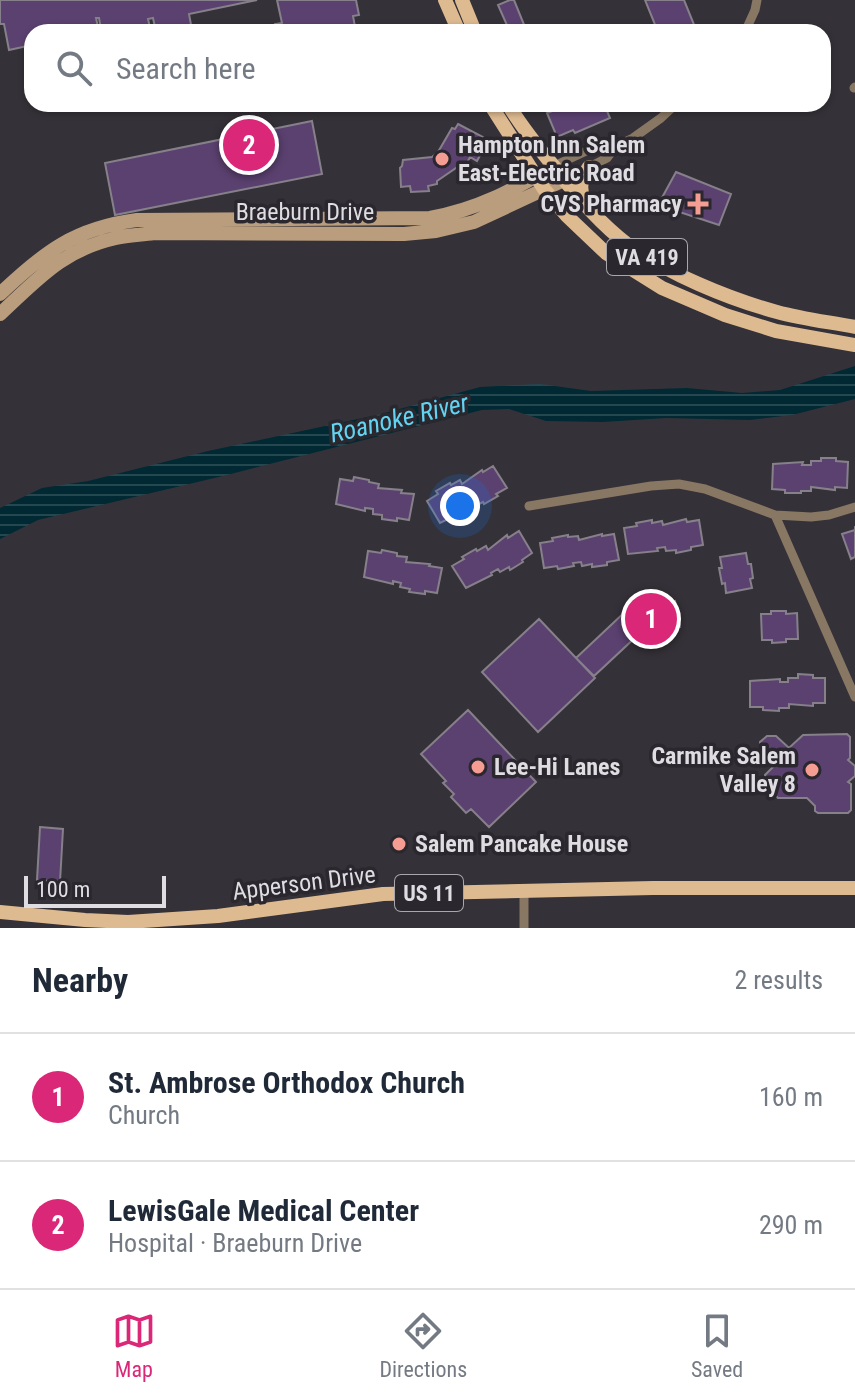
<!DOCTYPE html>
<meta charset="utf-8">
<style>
:root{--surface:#fff;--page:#f6f6f7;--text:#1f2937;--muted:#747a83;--line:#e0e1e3;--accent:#db2777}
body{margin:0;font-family:"Roboto Condensed",sans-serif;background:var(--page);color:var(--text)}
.scale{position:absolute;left:24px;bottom:20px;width:142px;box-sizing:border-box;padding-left:8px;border:4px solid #dfdde2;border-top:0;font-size:22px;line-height:28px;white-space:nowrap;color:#dfdde2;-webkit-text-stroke:6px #2b272e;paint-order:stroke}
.you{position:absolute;left:460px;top:506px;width:28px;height:28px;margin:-20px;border:6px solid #fff;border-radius:50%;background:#1a73e8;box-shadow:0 0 0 12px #1a73e833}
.badge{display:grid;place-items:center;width:52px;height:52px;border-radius:50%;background:var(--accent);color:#fff;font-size:26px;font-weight:700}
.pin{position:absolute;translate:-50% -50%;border:4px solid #fff;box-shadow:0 2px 8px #0006}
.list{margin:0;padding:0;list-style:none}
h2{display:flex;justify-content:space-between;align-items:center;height:104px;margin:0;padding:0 32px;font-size:34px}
h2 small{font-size:26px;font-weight:400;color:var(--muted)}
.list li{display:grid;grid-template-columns:52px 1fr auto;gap:24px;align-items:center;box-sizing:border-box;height:128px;padding:0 32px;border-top:2px solid var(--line)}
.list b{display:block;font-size:30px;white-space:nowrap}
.list p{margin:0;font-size:26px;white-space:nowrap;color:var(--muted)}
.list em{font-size:26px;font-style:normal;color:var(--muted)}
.icon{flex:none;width:44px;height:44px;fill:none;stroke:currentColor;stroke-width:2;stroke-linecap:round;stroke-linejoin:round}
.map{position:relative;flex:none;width:855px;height:928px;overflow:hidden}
.search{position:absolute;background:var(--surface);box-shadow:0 2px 6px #0004;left:24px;right:24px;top:24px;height:88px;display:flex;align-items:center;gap:20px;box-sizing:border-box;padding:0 28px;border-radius:24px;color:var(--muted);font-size:30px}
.sheet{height:360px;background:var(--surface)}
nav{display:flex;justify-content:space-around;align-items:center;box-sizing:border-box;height:112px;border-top:2px solid var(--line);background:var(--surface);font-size:22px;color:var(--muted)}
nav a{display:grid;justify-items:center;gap:4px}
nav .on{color:var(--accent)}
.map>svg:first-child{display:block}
</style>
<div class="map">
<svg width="855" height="928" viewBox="0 0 855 928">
<defs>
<pattern id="water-rules" width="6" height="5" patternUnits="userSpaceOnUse" patternTransform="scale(2)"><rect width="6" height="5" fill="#002933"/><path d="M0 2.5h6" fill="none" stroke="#254850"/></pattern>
</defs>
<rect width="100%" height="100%" fill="#353138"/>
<path fill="url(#water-rules)" d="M855,366V399L792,415L750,420L666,418L603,422L546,421L509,409L482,410L227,475L38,520L0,539V508L42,488L88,481L208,451L381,414L480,387L540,384L591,391L687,388L742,393L780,390Z"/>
<path fill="#5b4170" stroke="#858089" stroke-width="2" d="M0,0H257L189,14L192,30L188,32H156L153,18L148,19L151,32H105L104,28L101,29L99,18H96L99,32H63L62,25L55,27L56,29L45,32H32V45L9,50L4,24H0Z
M277,0H356L359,15L353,16L356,32H331V30L322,32H283V30L276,31L275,24L282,23Z
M510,0H514L527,32H510L498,5Z
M645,0H684L697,32H658Z
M556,104H604L610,118L575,133L573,130L557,137L547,113L558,109Z
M312,121L322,174L115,215L105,163Z
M458,124L483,137L479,143L485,146L477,161L470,157L466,165L461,167L459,166L437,181V184L428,186L429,191L411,192L410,186L401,187L400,168L402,166L403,160L432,157L438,152L452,128L455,129Z
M676,172L731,194L719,225L658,205Z
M821,458H836V461L848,462L847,488L835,487V490L811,487V491H801V493H785V490L772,489L773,464L803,462L802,465H811V461H821Z
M493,466L507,488L496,494L498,496L484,504L483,502L474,507L472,503L465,507L467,510L440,523L427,501L438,494L436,491L450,483L451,485L460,480L462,484L482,470L483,472Z
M354,477L369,480V482L379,484L378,488L402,490L401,493L414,494L409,520L397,518V521L382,519V515L373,514V509L365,508V511L336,504L340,479L353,481Z
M686,519L687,522L699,520L703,545L691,547V550L676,553V550L666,551L665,547L657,548L658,551L628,554L624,528L637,526L636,523L652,520V523L662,521L663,525Z
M855,526V557L851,559L842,534L855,530Z
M519,531L532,553L522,560L523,562L510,570L509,567L500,572L498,569L491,573L492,575L466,588L452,566L464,559L462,557L476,549L477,551L486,546L488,550L507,535L508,538Z
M602,534V536L614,534L619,560L607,562V565L592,567V564L582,566L581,562L573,563L574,566L558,569L557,566L544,568L540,543L553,541L552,538L568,535V537L578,536L579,540Z
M382,550L397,553V556L407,557L406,562L430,564L429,566L442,568L437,593L425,591V594L409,592L410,589L400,587L401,583L393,581V584L364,577L368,551L381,553Z
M746,553L748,564H751L753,578L750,579L752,588L726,593L725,583L722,584L719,568H722L720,557Z
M675,601L680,627L659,631L654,605Z
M654,605L659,631L648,633L643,607Z
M643,607L648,633L638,635L594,676L576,658L627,610Z
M771,611H786V614L797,613L798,639H786V642L772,643V640H762L761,614H771Z
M539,619L595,678L538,732L482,672Z
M798,674L813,675V678H825V703H813V706L789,704V708H779V711L763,710V707H750V681L780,679V682H788V678H798Z
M468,710L536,782L489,827L471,809L466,813L451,797L454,794L443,783L446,781L421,754Z
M847,734L850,737V758L848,760L855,766V776L848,782L851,784V810L848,813H818L815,811V806L807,798H778L765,784V775L775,765L761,752L760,742L767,736H776L789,748L803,735Z
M40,827L63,829L60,882L37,880Z"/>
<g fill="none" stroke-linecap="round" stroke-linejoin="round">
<path stroke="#887763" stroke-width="9" d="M745,32L755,10L757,0
M854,88L855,87
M554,166L597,146L615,147
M564,180L607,158L615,147L633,138L661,118L676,104
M529,506L651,486L679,484L705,489L775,515L811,517L829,515L855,507
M775,515L855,697
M524,928V891"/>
<path stroke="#b99d7d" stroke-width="14" d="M0,294C44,252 75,228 137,220L430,218C479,209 511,191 554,166
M0,314C38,279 62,250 116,238C128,235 141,235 154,233L404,234L436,231L474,222L564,180"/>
<path stroke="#deba91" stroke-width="14" d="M445,0L459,32
M462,0L475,32
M490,104L544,189L567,216L606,253L662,288L725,315L776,331L855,345
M508,104C521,127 539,148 555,168C574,193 602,225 627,244C666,273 729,299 777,312C802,319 829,322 855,327
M584,201C579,187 581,179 589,167
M0,912L85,920L128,922L218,916L383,894L653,888H855"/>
</g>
<g fill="#f59c93" stroke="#2b272e" stroke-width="3">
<circle cx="442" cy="159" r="8"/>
<path d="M694 192h8v8h8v8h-8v8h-8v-8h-8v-8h8z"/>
<circle cx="478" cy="767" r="8"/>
<circle cx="812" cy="770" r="8"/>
<circle cx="399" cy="844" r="8"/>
</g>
<g text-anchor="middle" stroke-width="7" stroke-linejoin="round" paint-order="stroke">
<g fill="#2b272e" stroke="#a9a6ac" stroke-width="2">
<rect x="607" y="239" width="80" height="36" rx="6"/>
<rect x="395" y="875" width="68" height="36" rx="6"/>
</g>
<g font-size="22" font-weight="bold" fill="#dfdde2">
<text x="647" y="265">VA 419</text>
<text x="429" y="901">US 11</text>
</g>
<g font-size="24" font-weight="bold" fill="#dfdde2" stroke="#2b272e" text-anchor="start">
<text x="458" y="153">Hampton Inn Salem<tspan x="458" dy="28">East-Electric Road</tspan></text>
<text x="682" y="212" text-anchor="end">CVS Pharmacy</text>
<text x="796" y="764" text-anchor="end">Carmike Salem<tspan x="796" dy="28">Valley 8</tspan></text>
<text x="494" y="775">Lee-Hi Lanes</text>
<text x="415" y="852">Salem Pancake House</text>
</g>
<g font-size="24" fill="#dfdde2" stroke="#2b272e">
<text x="305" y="220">Braeburn Drive</text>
<text transform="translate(304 883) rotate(-7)" y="8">Apperson Drive</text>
</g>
<g font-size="26" font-style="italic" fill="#62d4f2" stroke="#2b272e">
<text transform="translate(399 418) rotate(-13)" y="9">Roanoke River</text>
</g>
</g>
</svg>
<div class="scale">100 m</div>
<div class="you"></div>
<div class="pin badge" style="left:651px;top:619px">1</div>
<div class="pin badge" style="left:249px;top:145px">2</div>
<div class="search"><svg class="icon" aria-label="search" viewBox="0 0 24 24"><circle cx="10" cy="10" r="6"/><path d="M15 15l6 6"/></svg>Search here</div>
</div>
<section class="sheet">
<h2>Nearby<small>2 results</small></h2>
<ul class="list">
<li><span class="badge">1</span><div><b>St. Ambrose Orthodox Church</b><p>Church</p></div><em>160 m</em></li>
<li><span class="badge">2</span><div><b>LewisGale Medical Center</b><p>Hospital · Braeburn Drive</p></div><em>290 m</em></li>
</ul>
</section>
<nav>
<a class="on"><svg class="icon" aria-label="map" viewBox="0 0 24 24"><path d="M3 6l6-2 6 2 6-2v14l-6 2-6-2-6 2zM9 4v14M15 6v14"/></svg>Map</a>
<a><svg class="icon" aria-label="directions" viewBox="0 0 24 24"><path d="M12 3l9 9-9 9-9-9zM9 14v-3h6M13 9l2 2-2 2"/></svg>Directions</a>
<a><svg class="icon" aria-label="saved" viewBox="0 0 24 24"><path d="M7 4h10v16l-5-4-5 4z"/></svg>Saved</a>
</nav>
